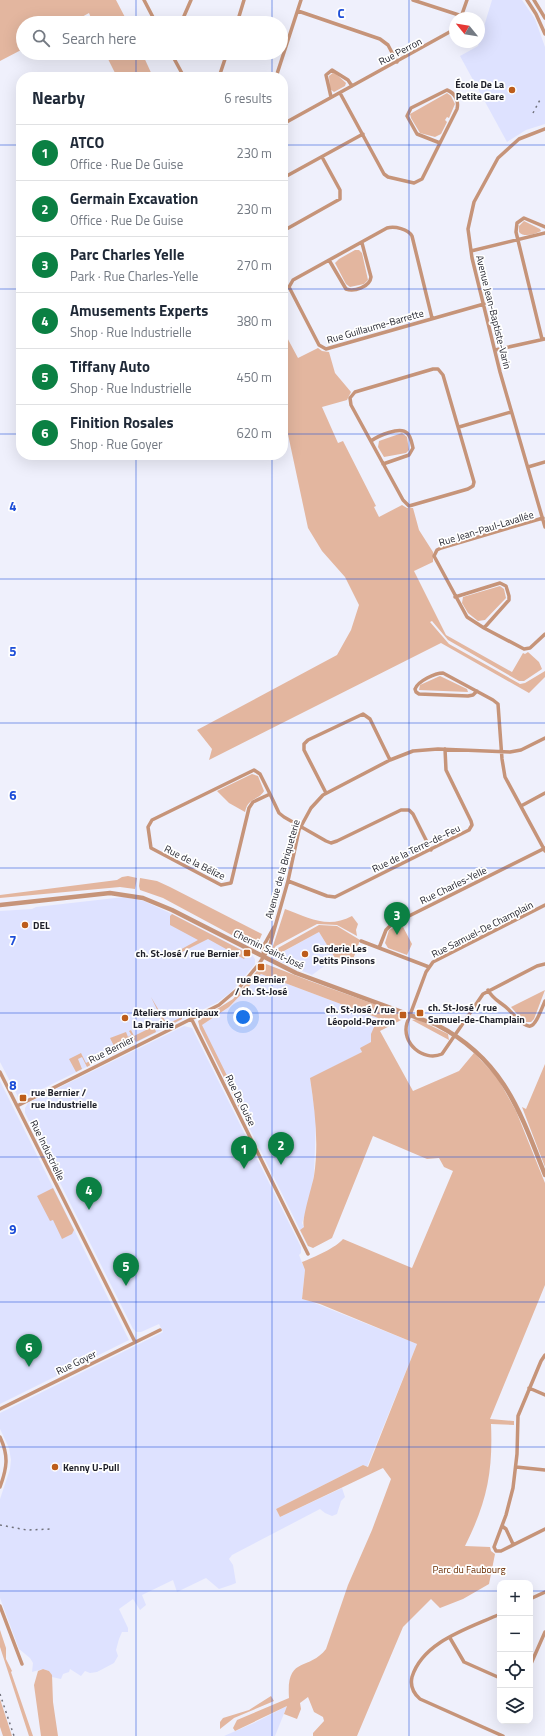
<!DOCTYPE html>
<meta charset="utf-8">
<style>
:root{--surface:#fff;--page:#f2f2f3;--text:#1f2937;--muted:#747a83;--line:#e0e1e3;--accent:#0b8043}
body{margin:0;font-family:"Titillium Web",sans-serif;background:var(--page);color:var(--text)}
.controls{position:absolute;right:12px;bottom:12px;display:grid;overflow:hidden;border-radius:8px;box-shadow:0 4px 16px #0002}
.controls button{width:36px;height:36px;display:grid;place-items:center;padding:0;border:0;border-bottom:1px solid var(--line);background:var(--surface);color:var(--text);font:20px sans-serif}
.compass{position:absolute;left:449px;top:12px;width:36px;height:36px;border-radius:50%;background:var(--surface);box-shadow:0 4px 16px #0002;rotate:300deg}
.you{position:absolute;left:243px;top:1017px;width:14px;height:14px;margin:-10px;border:3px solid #fff;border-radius:50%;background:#1a73e8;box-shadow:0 0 0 6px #1a73e833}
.badge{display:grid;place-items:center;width:26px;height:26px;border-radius:50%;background:var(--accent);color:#fff;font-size:13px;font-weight:700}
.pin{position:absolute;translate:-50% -33px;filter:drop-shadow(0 1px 2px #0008)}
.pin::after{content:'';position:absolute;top:21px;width:14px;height:12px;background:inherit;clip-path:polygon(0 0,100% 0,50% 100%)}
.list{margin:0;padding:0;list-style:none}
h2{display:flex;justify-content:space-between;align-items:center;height:52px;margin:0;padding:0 16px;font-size:17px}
h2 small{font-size:13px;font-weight:400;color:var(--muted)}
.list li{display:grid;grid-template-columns:26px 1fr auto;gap:12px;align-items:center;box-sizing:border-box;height:56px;padding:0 16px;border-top:1px solid var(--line)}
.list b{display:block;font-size:15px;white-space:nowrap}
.list p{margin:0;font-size:13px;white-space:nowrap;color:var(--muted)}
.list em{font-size:13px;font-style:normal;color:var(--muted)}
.icon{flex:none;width:22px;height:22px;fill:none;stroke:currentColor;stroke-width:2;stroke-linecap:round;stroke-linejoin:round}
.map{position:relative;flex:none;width:545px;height:1736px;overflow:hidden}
.search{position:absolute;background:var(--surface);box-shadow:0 4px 16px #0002;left:16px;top:16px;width:272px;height:44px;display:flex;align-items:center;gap:10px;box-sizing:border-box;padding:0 14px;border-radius:22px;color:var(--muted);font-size:15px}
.panel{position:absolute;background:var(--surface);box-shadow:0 4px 16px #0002;left:16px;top:72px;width:272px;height:388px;border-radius:16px}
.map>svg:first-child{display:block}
</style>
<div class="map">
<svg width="545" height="1736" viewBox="0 0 545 1736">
<rect width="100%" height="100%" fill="#eff0fc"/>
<path fill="#dee2ff" d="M492,0H522L535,19L545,47V124L526,130L507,142L460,56L478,46Z
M124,897L144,901L172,914L252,955L255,959V964L231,992L218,1002L26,1097H18L0,1062V911L32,909L36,907Z
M319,932L335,958L312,975L272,958Z
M261,974L378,1018L371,1042L361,1048L362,1052L310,1079L316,1119L314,1175L309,1203L302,1223L304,1227L300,1230L199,1027L229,1007Z
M184,1026L192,1028L301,1247V1253L299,1255L305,1270L302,1298L417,1344L367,1467L363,1465L276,1509L280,1517L342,1488L345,1497L341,1501L337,1514L332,1516L325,1513L320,1509L232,1555L229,1559L233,1565L236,1583L231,1585L219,1589L206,1578L177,1592L173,1580L142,1595L146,1605L140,1610L133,1599L119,1609L128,1628V1632H122L119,1639L116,1650L118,1656L114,1663L97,1672L90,1673L85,1671L81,1676L70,1669L69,1672L63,1674L61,1679L52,1677L49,1671L43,1669L32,1672L33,1663L30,1658L19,1649L0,1598V1499L10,1469L11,1460L9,1448L0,1429V1413L163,1332L159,1324L141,1332H137L133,1329L25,1113V1108L28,1103Z
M0,1081L129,1340L0,1404Z
M287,1706L275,1736H224L254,1723Z"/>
<path fill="#e3b69f" d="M0,0H116L128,23H93L89,13L71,23H23V49L0,61Z
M105,53H142L153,77H117Z
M334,72L346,83L345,86L334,92L330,89L329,76Z
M447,93L451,96L455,104L449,118L447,117L445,120L447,122L441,134L435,137L420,133L411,118L410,114Z
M524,221L540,229L541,231C535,234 524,238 519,232V226Z
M355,250H359L362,253L368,280L364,284L350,287L346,284L335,263L339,259Z
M283,330L298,358L318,348L322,351L329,352L335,373L351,392L347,400L322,407L338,443L343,441L376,506L374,507L379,517L402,505L407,508H413L419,530L433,552V562L414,571L446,635L512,672L523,653L525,654L528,652L539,662L542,669L524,681H519L448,640L432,621L430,622L449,644L520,684L525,683L545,671V677L529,693L441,643L209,760L212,749L197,730L337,655L351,630L359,605L345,577L322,551L308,528L283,411Z
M402,433L407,437L409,450L406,453L384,457L378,447L379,441Z
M500,586L504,589L506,598L485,620L478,621L468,613L462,603L463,597Z
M440,676L467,689L468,692L419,690L420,685Z
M252,774L258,776L264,791C258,801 248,797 245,812L229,803L217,791Z
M128,876L137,878L135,889L120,887L0,898V895L117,880L122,877Z
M140,878L157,881L170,887L262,934L256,948L163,898L140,890L139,886Z
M285,909C309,918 328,929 352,916L358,924L356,930L357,936L337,925L317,924L276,946L271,952Z
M172,914L247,953V955L244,959L208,939L178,954V951L198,940L170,925V916Z
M401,923L412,944L407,955L388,948L385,943L389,930Z
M319,925L337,926L360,940L351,965L335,958L319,932L273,957L271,956L278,948Z
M266,964L310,981L399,1013L398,1015L404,1016L405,1018L380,1031L413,1091L459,1071L474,1053L497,1077L516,1111L545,1183V1285L490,1419L514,1421V1425L491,1424C493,1472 487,1502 465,1546L490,1547L491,1551L495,1554L489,1584L463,1599L440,1608L431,1599L403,1627L357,1736H313V1733L324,1721L323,1717L314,1712L308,1697L300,1703L301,1709L297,1719L284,1714L287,1706L235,1731L233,1728L237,1720L289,1698C286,1655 308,1672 326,1649L348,1585L372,1530L391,1479L383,1468L280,1517L276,1509L363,1465L368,1467L417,1344L320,1304L302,1299L305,1270L302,1262C313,1258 337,1247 343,1239L412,1268L453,1171L444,1167L439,1158L427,1159L373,1136L332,1238L313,1248L308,1246L300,1230L304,1227C301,1221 312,1187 314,1176C319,1144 315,1111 310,1078L362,1052L360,1048L371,1042V1034L378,1018L261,974L229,1007L202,1025L249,1120H245L200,1029L198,1021L233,999L262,965Z
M545,990L534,1019L531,1022H524L511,1007Z
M151,997L167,1024L182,1017V1019L163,1029L160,1023L163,1022Z
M417,1019L448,1034L449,1040L412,1020Z
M154,1026L156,1032L136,1042L129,1031L131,1030L134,1036Z
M126,1032L128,1037L131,1035L135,1043L113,1054L110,1050L115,1048L110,1038Z
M81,1053L86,1063L105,1053L106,1056L87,1067L82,1057L78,1059L82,1069L76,1072L69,1059Z
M545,1064V1167L522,1107L526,1109Z
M53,1188L74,1230L72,1234L62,1239L53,1220L50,1221L37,1196Z
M0,1630L6,1648V1659L12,1671L11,1672L33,1736H29L0,1647Z
M43,1669L49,1671L52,1675L53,1702L58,1736H41L34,1685L38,1671Z
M271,1696L274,1701L234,1718L220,1729V1722L223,1718L249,1710Z
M0,1699L12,1736H3L0,1727Z"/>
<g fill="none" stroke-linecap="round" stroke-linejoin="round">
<path stroke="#c69479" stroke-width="3.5" d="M144,0L156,23
M413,0L462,16
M527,0L536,14L545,34
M534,0L545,18
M298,11L380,39L388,45L397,62
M461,17L467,0
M181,23L191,0
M237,23L244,0
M171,53L184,77
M219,77L227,53
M276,77L301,0
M340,93L384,174L388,177L414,183L422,179L457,109C459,101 455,93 447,90L411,108L407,116L417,134L440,143
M331,97L326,75L332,70L348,80L352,86
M283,124L455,29
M545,129L519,139L498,158L474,202L468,229L472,258L500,372L545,527
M283,178L363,134
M283,231L340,199V190L322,157
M471,251L545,233
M329,260L346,289C354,292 370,287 371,277L362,243
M432,318L412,236C408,229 395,226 387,228L293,280L289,287L319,345L326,349L484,304
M542,339L516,232L517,223L524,218L545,227
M495,350L545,339
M433,369H438L443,375L474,482L473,486L468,489L409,506L403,500L351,405L350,398L355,392Z
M459,427L511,412
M371,441C378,436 400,426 407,433C411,436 412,444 413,448L409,455L383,464
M528,467L545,462
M543,518L441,548L437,550L434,556L467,617L484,628L524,649L530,648L545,634
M455,597L500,583L506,586L509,596V600L484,628
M477,691L473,695L468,696L419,694L416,692L415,689C418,681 435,673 443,673L493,700L498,704L502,759L505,777L545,851
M254,770L260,774L270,794L253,802L249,808L231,883L221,885L151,848L148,827L152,820Z
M326,793L304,750V744L308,740L363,714L370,719L390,760
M270,794L279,813L284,817L326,841L331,843L337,841L401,810H409L413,814L431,850
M521,806L545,793
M288,881L327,896L335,897L469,830L472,825L471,821L446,770L445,749
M545,905L433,962L426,972L407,1023C401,1043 423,1062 442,1054L483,994L537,966L545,964
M361,941L429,967
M379,948L386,930L391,925L545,848
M263,956L264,945L274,927
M488,990C493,1000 501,1002 508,1009C532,1034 532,1032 545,1001
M191,1018L308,1254
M0,1072L135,1342
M17,1106L219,1005L239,988L259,964L269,948L288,881L299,830L311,808L323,795L390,760L413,751L438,749L510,752L521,750L545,738
M545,1355L541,1361L518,1416L517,1454L513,1488L506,1515L494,1547L496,1551H501L545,1529
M529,1388L545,1395
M0,1409L160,1330
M0,1437C9,1456 7,1468 0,1487
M516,1467L545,1470
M502,1526L506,1529L513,1544
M530,1599L545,1592
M0,1606L22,1664
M500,1614C470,1628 423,1641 412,1677C410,1686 413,1693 420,1699L503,1736
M450,1638L464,1662L500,1678
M530,1666L545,1632"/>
<path stroke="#c69479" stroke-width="4.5" d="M0,905L110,893L143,898L172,910L296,973L437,1025C503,1059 520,1111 545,1175"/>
<path stroke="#70717b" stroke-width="1.5" stroke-dasharray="2 4" stroke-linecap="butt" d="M533,113L541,98
M0,1525L27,1530L52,1529
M0,1694L14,1736"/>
</g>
<path fill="none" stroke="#1d4ed8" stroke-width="1" stroke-opacity="0.55" d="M136,0V23M272,0V23M409,0V1736M136,53V77M272,53V77M0,145H21M283,145H545M0,289H21M283,289H545M0,434H21M283,434H545M136,455V1736M272,455V1736M0,579H545M0,723H545M0,868H545M0,1013H545M0,1157H545M0,1302H545M0,1447H545M0,1591H500M530,1591H545"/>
<g fill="#bd5d1b" stroke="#fff" stroke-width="1.5">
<circle cx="512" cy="90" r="4"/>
<circle cx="25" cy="925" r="4"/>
<rect x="243" y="949" width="8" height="8" rx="2"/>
<circle cx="305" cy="954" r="4"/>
<rect x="257" y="963" width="8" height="8" rx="2"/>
<rect x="416" y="1009" width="8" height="8" rx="2"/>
<rect x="399" y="1011" width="8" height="8" rx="2"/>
<circle cx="125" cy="1018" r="4"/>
<rect x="19" y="1094" width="8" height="8" rx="2"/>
<circle cx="55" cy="1467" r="4"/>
</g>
<g text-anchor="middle" stroke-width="3.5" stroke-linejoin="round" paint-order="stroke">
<g font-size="10" fill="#1f202a" stroke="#fff">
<text transform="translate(400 51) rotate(-28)" y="4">Rue Perron</text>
<text transform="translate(494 312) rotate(76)" y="4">Avenue Jean-Baptiste-Varin</text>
<text transform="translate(375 326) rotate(-16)" y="4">Rue Guillaume-Barrette</text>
<text transform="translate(486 528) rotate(-17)" y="4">Rue Jean-Paul-Lavallée</text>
<text transform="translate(416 848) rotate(-26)" y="4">Rue de la Terre-de-Feu</text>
<text transform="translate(195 862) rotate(26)" y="4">Rue de la Bélize</text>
<text transform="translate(282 869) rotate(-74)" y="4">Avenue de la Briqueterie</text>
<text transform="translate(453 885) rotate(-26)" y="4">Rue Charles-Yelle</text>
<text transform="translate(482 929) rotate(-27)" y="4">Rue Samuel-De Champlain</text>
<text transform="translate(269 949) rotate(26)" y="4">Chemin Saint-José</text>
<text transform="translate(111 1049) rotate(-27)" y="4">Rue Bernier</text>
<text transform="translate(241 1100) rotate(64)" y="4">Rue De Guise</text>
<text transform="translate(48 1150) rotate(64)" y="4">Rue Industrielle</text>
<text transform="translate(76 1362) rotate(-26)" y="4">Rue Goyer</text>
</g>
<g font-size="10" font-weight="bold" fill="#1f202a" stroke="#fff" text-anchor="start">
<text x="504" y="88" text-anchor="end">École De La<tspan x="504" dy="12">Petite Gare</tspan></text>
<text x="33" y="929">DEL</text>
<text x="313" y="952">Garderie Les<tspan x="313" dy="12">Petits Pinsons</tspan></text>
<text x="239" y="957" text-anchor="end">ch. St-José / rue Bernier</text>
<text x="261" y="983" text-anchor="middle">rue Bernier<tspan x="261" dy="12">/ ch. St-José</tspan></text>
<text x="428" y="1011">ch. St-José / rue<tspan x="428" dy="12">Samuel-de-Champlain</tspan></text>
<text x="395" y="1013" text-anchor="end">ch. St-José / rue<tspan x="395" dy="12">Léopold-Perron</tspan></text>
<text x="133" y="1016">Ateliers municipaux<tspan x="133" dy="12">La Prairie</tspan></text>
<text x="31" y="1096">rue Bernier /<tspan x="31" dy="12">rue Industrielle</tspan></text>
<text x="63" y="1471">Kenny U-Pull</text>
</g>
<g font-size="10" fill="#6a2c00" stroke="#fff">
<text x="469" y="1573">Parc du Faubourg</text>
</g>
</g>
<g font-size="13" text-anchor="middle" font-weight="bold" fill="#1d4ed8" stroke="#fff" stroke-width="3.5" stroke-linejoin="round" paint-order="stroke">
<text x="341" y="18">C</text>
<text x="13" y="511">4</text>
<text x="13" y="656">5</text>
<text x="13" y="800">6</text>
<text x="13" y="945">7</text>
<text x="13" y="1090">8</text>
<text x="13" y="1234">9</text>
</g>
</svg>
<div class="controls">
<button>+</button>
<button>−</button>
<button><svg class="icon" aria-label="locate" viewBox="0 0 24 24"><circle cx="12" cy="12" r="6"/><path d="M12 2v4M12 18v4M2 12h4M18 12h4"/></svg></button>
<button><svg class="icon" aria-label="layers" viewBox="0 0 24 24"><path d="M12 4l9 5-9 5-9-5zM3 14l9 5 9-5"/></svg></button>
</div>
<svg class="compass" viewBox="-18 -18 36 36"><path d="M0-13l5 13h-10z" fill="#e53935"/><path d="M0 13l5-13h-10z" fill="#747a83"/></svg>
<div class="you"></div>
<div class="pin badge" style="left:244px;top:1169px">1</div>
<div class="pin badge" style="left:281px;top:1165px">2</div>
<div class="pin badge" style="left:397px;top:935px">3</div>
<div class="pin badge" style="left:89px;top:1210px">4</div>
<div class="pin badge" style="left:126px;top:1286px">5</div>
<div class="pin badge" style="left:29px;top:1367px">6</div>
<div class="search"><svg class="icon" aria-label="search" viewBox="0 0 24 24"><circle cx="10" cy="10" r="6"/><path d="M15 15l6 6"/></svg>Search here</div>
<section class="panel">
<h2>Nearby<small>6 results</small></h2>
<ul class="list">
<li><span class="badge">1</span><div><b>ATCO</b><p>Office · Rue De Guise</p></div><em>230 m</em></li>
<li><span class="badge">2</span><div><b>Germain Excavation</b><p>Office · Rue De Guise</p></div><em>230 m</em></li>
<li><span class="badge">3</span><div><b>Parc Charles Yelle</b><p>Park · Rue Charles-Yelle</p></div><em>270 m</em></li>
<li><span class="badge">4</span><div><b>Amusements Experts</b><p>Shop · Rue Industrielle</p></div><em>380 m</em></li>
<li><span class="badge">5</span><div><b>Tiffany Auto</b><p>Shop · Rue Industrielle</p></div><em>450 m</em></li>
<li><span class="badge">6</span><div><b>Finition Rosales</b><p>Shop · Rue Goyer</p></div><em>620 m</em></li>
</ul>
</section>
</div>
